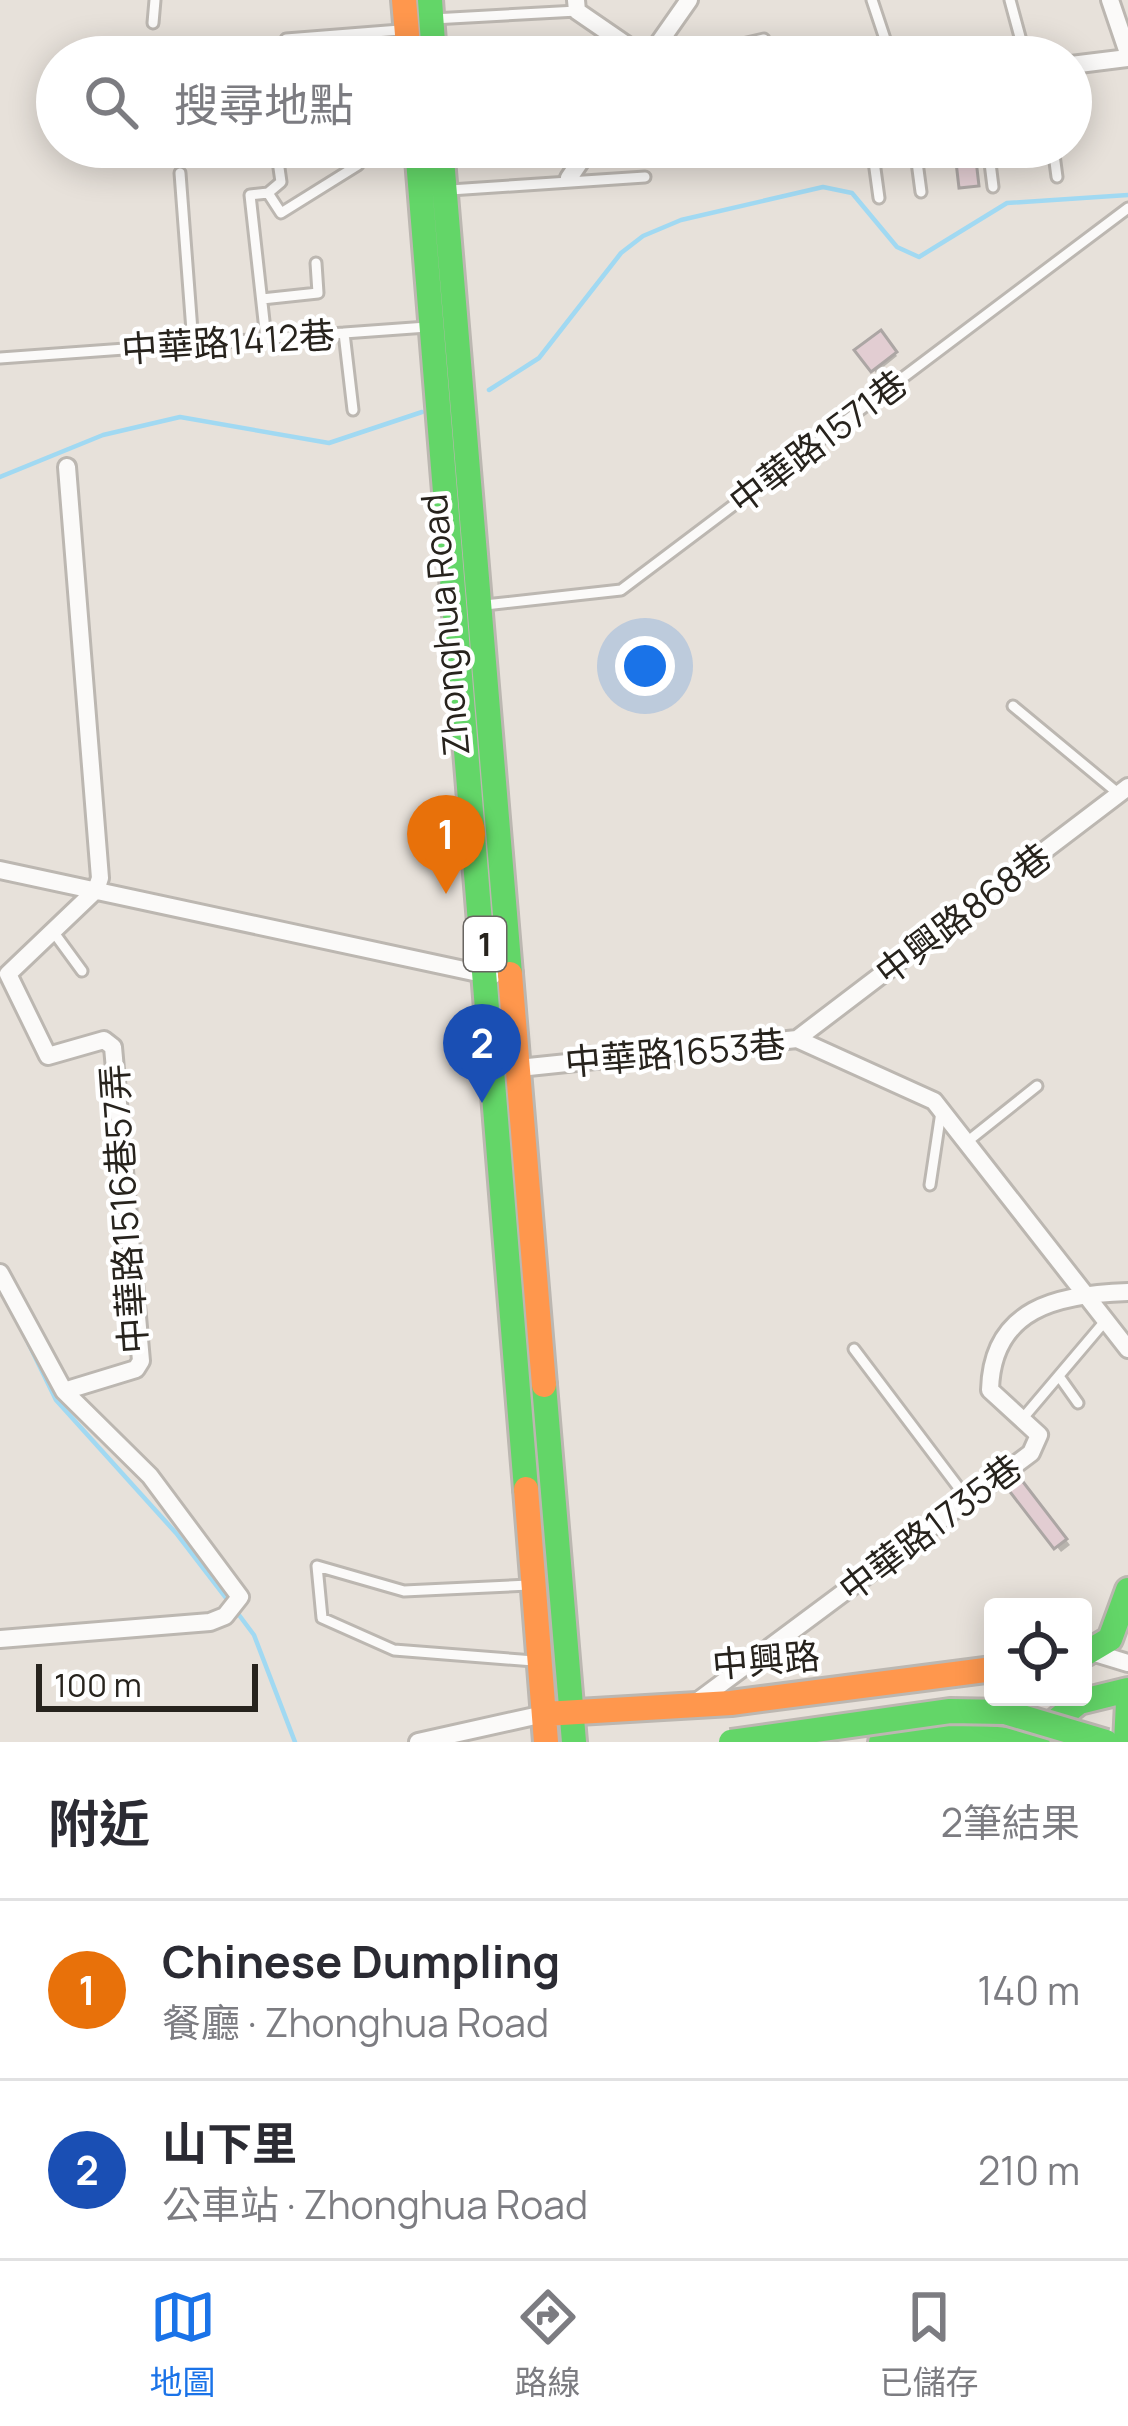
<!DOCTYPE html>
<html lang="zh-TW">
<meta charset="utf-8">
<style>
:root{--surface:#fff;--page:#f7f7f7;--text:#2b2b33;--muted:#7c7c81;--line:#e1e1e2;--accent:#1a73e8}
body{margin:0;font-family:Manrope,"Noto Sans TC",sans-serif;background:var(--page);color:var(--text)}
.controls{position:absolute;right:36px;bottom:36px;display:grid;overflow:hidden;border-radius:12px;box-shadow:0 6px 30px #0003}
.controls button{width:108px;height:108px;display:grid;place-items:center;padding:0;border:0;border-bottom:3px solid var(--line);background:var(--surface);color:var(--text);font:60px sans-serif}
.scale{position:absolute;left:36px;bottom:30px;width:222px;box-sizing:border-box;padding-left:12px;border:6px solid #27231d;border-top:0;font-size:33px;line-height:42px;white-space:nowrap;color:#27231d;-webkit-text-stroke:9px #fff;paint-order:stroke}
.you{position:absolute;left:645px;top:666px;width:42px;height:42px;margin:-30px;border:9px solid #fff;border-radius:50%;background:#1a73e8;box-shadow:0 0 0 18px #1a73e833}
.badge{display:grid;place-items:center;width:78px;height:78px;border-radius:50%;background:var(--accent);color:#fff;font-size:39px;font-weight:700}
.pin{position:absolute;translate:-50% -99px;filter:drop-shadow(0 3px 6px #0008)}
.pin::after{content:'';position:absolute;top:63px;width:42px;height:36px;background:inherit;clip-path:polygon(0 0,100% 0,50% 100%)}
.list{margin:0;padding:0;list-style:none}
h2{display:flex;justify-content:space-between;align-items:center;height:156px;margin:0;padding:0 48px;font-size:51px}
h2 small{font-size:39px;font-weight:400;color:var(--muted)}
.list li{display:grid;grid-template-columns:78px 1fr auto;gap:36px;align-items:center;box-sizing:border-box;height:180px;padding:0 48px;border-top:3px solid var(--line)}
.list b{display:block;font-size:45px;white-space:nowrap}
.list p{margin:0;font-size:39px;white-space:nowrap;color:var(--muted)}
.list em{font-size:39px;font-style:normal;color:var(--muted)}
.icon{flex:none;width:66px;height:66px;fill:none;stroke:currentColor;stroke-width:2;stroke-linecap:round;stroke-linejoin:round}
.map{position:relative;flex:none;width:1128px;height:1742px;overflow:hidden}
.search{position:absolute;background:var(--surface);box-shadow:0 6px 30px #0003;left:36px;right:36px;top:36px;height:132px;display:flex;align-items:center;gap:30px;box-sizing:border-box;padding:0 42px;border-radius:66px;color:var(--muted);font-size:45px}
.sheet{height:516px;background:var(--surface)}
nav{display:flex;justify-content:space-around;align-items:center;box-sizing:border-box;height:168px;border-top:3px solid var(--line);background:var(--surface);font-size:33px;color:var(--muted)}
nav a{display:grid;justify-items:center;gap:6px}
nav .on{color:var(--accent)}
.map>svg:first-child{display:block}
</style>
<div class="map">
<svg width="1128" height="1742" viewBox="0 0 1128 1742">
<rect width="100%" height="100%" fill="#e7e1da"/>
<path fill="#0003" d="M881,334L897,356L876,373L858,351Z
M1022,1483L1070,1545L1061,1552L1008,1485Z"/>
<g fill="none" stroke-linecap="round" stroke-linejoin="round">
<path stroke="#a1d9f2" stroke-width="4.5" d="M489,390L539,358L621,253L643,236L681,220L823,187L852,193L897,247L919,257L1007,203L1128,195
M0,477L103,435L180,417L329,443L422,412
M20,1326L56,1400L176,1533L229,1602
M236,1611L254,1635L295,1742"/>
</g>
<path fill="#e2cdd2" stroke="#aca6a4" stroke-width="3" d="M976,160L979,186L959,188L956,162Z
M881,330L897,352L871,372L854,350Z
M1017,1474L1067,1539L1054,1549L1004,1484Z"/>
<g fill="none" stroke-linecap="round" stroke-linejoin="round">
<g stroke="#bcb7b1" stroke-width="15">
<path id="lane" d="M872,0L891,57
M1010,0L1023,48L1031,57
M433,19L577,11
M153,23L155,0
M286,39L400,30
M726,57L738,45L764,39
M707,147L720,153L778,147
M872,147L879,198
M915,147L921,192
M988,147L993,187
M1053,147L1057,177
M180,173L193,344
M450,190L645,177
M268,193L281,213L358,165
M262,299L318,293L316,263
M344,333L353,410
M266,339L250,195L268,193L281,182L276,147
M0,358L427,327
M485,605L621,590L1128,208
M1013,706L1119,794
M52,930L82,971
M968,1141L1037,1086
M930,1185L941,1112
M854,1349L968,1500
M1061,1379L1078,1403
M1023,1418L1106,1320
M529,1585L404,1591L317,1566L322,1618L394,1650L534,1661"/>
</g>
<g stroke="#bcb7b1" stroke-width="22">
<path id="street" d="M576,0L577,11L644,57
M1110,0L1128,53
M649,57L689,0
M1071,65L1128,58
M569,178L590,147
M67,467L100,878L96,890
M0,870L492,976
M797,1039L1128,787
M519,1068L797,1039L934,1101L1128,1349
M0,1273L64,1391L150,1476L240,1597L225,1616L210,1622L0,1639
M64,1391L136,1369L141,1361L113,1047L104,1040L48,1056L8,974L96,890
M1095,1653L1128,1663
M698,1701L1031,1453L1039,1435L990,1390C992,1308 1058,1294 1128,1292
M418,1742L544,1714"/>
</g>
<g stroke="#bcb7b1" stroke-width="30">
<path id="fast" d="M430,0L434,57
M417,147L526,1489
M441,147L510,974
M544,1385L574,1742
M1083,1655L1110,1639L1128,1590
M1036,1737L1079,1702L1128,1690
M881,1742L945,1734L1027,1742
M1126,1742L1128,1703"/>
</g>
<g stroke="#bcb7b1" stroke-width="30">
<path id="slow" d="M404,0L409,57
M510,974L544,1385
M526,1489L546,1742
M544,1714L731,1703L993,1669"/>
</g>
<use href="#lane" stroke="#fbfaf9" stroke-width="9"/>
<use href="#street" stroke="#fbfaf9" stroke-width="16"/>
<use href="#fast" stroke="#63d668" stroke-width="24"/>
<use href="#slow" stroke="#ff974d" stroke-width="24"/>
<g stroke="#bcb7b1" stroke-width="30" stroke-linecap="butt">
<path id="fast-bridge" d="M731,1742L950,1711L1005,1712L1106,1742"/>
</g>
<use href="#fast-bridge" stroke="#63d668" stroke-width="24"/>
</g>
<g text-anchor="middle" stroke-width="9" stroke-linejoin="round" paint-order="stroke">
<rect fill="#fff" stroke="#686561" stroke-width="3" x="464" y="917" width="42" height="54" rx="9"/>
<g font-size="33" font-weight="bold" fill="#27231d">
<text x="485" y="956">1</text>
</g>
<g font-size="36" fill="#27231d" stroke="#fff">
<text transform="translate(228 342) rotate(-4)" y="13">中華路1412巷</text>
<text transform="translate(818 442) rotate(-37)" y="13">中華路1571巷</text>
<text transform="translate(445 625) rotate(-95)" y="13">Zhonghua Road</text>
<text transform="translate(963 914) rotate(-37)" y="13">中興路868巷</text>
<text transform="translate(675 1053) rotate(-5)" y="13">中華路1653巷</text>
<text transform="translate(124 1209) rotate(-94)" y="13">中華路1516巷57弄</text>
<text transform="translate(930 1528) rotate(-37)" y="13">中華路1735巷</text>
<text transform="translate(766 1660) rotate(-5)" y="13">中興路</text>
</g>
</g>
</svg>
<div class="controls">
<button><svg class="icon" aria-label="locate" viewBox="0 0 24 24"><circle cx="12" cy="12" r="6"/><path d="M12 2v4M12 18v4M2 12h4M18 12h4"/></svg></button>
</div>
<div class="scale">100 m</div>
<div class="you"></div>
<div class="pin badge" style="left:446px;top:894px;background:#e8710a">1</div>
<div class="pin badge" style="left:482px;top:1103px;background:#1a4fb4">2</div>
<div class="search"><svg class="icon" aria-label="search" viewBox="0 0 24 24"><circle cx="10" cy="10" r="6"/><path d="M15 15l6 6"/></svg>搜尋地點</div>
</div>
<section class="sheet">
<h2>附近<small>2筆結果</small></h2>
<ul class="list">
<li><span class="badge" style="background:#e8710a">1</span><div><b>Chinese Dumpling</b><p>餐廳 · Zhonghua Road</p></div><em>140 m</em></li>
<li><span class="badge" style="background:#1a4fb4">2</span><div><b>山下里</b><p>公車站 · Zhonghua Road</p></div><em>210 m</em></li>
</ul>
</section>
<nav>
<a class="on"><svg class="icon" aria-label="map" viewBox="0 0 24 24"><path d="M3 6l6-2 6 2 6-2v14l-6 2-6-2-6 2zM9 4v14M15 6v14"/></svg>地圖</a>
<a><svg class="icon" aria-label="directions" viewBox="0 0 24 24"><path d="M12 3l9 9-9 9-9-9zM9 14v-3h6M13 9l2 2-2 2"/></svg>路線</a>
<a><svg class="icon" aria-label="saved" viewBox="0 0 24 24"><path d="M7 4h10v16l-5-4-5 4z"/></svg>已儲存</a>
</nav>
